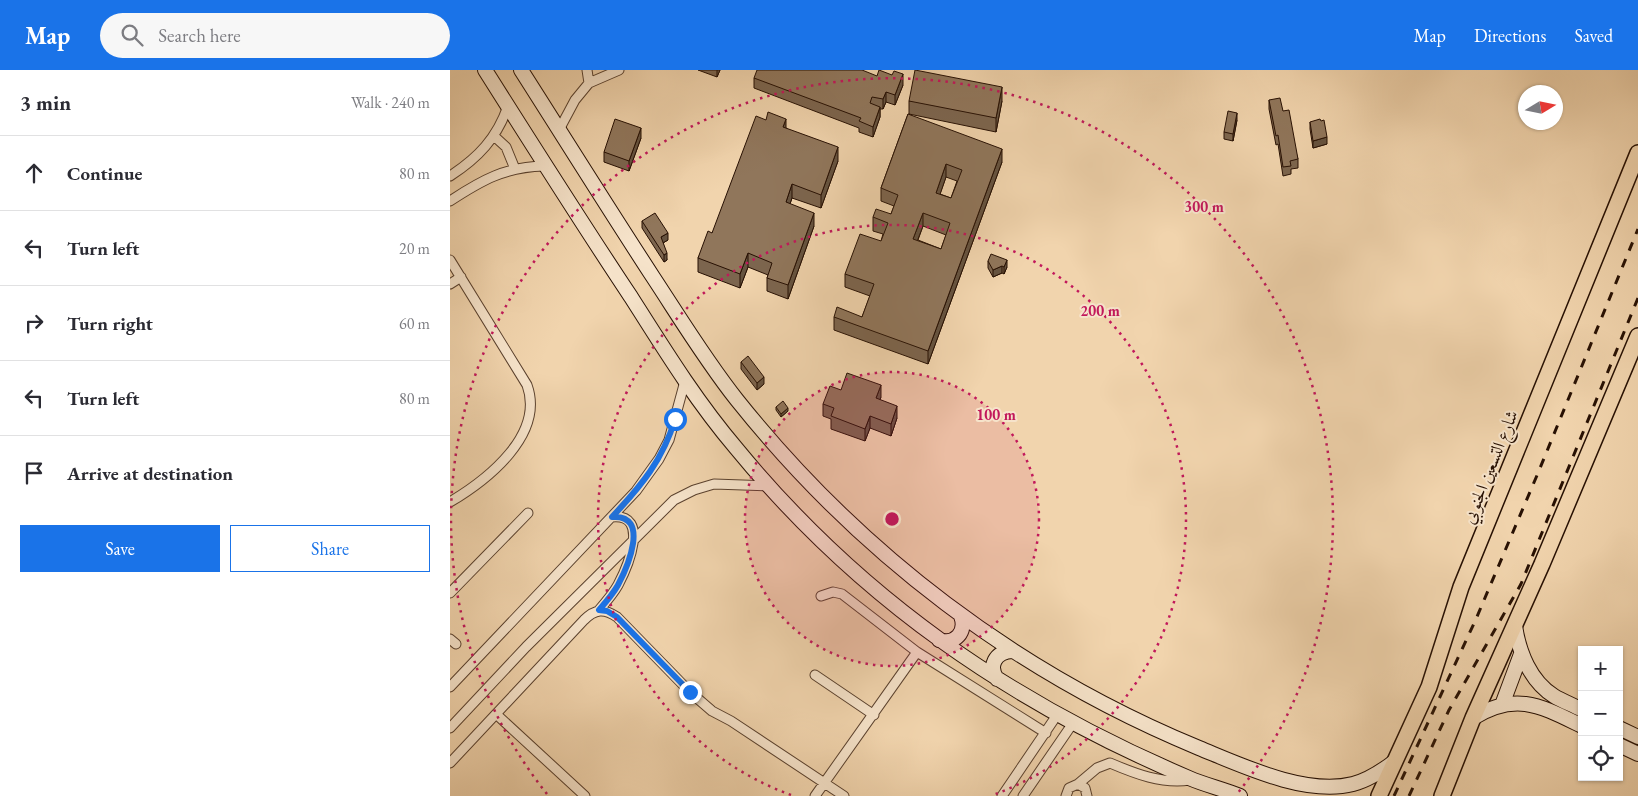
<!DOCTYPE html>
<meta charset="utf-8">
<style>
:root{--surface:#fff;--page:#f7f7f7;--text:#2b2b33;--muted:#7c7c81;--line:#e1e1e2;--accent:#1a73e8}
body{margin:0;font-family:"EB Garamond",Amiri,serif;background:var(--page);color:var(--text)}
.controls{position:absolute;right:15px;bottom:15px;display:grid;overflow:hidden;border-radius:0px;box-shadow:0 1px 4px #0004}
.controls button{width:45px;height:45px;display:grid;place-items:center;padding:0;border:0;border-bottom:1px solid var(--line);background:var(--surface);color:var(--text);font:25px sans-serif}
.compass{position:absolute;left:1068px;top:15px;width:45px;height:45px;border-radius:50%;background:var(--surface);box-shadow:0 1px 4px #0004;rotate:80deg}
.stop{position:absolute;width:15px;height:15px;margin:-11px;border:4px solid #1a73e8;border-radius:50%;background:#fff}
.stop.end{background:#1a73e8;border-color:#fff;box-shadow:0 1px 5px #0008}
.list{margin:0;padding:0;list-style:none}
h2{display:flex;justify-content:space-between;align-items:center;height:65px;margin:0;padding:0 20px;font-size:21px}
h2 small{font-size:16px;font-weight:400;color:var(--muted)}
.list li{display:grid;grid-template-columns:32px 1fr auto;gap:15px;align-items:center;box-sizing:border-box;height:75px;padding:0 20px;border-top:1px solid var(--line)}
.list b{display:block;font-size:19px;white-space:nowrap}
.list em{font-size:16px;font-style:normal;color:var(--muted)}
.actions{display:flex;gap:10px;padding:15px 20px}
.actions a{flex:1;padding:11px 0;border:1px solid var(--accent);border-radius:0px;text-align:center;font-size:18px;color:var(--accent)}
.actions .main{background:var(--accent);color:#fff}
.icon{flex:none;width:28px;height:28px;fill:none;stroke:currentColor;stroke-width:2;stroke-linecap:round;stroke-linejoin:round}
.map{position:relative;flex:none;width:1188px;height:726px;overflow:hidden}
header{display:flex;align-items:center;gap:30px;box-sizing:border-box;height:70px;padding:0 25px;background:var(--accent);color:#fff}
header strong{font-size:24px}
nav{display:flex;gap:28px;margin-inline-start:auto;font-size:18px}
.search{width:350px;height:45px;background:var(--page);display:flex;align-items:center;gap:12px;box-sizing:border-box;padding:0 18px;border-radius:28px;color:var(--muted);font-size:19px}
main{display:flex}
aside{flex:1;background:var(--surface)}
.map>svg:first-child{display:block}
</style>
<header>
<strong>Map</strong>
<div class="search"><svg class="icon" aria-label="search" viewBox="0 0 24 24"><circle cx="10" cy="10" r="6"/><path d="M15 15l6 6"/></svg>Search here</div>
<nav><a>Map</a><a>Directions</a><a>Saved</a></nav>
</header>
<main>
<aside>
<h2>3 min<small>Walk · 240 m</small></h2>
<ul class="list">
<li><svg class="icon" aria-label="ahead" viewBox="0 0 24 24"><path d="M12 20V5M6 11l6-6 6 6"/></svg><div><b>Continue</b></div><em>80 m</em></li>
<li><svg class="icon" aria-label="left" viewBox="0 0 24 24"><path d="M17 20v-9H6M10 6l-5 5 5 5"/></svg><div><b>Turn left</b></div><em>20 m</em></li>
<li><svg class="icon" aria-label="right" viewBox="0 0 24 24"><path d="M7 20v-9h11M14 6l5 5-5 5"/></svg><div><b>Turn right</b></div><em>60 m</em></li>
<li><svg class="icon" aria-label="left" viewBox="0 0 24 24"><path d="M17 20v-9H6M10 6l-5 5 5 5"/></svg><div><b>Turn left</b></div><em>80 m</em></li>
<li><svg class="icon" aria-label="arrive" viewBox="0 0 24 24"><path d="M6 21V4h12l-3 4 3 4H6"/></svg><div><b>Arrive at destination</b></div></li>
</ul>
<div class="actions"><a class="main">Save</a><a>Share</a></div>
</aside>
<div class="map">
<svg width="1188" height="726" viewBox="0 0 1188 726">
<rect width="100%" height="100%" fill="#f1d4ad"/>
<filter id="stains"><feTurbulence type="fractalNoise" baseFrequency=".004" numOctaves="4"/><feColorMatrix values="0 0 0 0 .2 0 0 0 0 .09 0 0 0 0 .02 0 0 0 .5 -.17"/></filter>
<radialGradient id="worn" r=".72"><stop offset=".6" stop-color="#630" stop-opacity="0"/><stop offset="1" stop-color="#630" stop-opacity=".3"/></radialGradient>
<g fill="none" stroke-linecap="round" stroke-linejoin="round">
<g stroke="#5a412e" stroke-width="11">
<path id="street" d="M137,0L139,13
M109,60L125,30L139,13L169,0
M44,66L56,77L65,99
M0,106C28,88 47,68 58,36
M0,131C32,110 55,97 94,96
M0,190L77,315C95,365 37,410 0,432
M0,214L11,207
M0,523L78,443
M371,526L383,522L392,524L467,582L596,663
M149,540C156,532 163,524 168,515C177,498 201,443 162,447
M0,569L6,574
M365,605L424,645
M0,617L186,421L209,389L219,370L235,311
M46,644L135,726
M0,658L76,577L224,430L244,420L264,414L318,416
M0,693L134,550C145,539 154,538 167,547L240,622L262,641L281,651L394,726
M628,714L647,698L660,693C686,704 711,714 740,710
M365,726L467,582
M552,726L607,645
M573,726L623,653
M616,726L619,718L628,714L635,718L637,726"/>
</g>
<g stroke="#271003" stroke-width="16">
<path id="secondary" d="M35,0C83,76 131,152 181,227C214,279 246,331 286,378C410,529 560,632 739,708C755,715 773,719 790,726
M71,0C115,69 158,138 203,207C230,248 256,291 287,330C410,484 567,603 749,678C793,696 856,726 903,714C919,710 932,701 945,691
M1065,556C1069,582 1080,611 1104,626C1112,631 1123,635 1132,640
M489,570C505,575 517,562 511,546
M547,609C538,596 545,582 562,581
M1052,635L1071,584
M1023,648C1066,621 1091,636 1132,656
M1169,658L1188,667
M1169,675L1188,684"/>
</g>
<g stroke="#271003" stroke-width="18">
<path id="primary" d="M929,726L979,617L1011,517L1188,83
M992,726L1023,648L1092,494L1188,266"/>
</g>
<use href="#street" stroke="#f6e3ca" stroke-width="9"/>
<use href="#secondary" stroke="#f6e3ca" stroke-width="14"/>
<use href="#primary" stroke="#f1d4ad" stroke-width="15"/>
<path stroke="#271003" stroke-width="3" stroke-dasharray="9 9" stroke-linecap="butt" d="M944,726L1026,549L1088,403L1188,159
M959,726L999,640L1071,514L1188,228"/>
</g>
<path fill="#7c654e" stroke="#271003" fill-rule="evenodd" d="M248,0H270L267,7Z
M304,8L453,15L445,35L436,32L433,39H430V47L423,67L409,62V58L304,18Z
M819,30L833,41L848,89V98L841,99V104L833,106L828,74L826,75L819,39Z
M459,31H552L546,62L459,44Z
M458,44L552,92L478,294L384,260V247H412L420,226L395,217V204L431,171L433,164L423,161V147L441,144L444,136L431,131V118ZM496,107L507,111L501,128L490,124ZM473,156L496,165L491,179L468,170Z
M787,50L783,71L774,69V62Z
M860,52L877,74L863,78L860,59Z
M336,58L388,91L371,138L342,128L340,134L364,156L338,229L317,221V208L318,205L298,197L290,218L248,202V188L262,163Z
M191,68L179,101L154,92V82Z
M192,151L218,170L213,173L217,190L214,192L192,158Z
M538,191L557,197L554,204L552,203L543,207L538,198Z
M291,292L314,314L307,320L291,299Z
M391,320L431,327L430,329L447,348L441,366L420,358L415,371L381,359V349L373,346V334Z
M326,337L338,341L331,347L326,340Z"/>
<path fill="#655340" stroke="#271003" d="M267,0H270L267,7Z
M453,4V15L445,35V25Z
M552,17V31L546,62V48Z
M436,22V32L433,39V29Z
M430,37V47L423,67V57Z
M787,43V50L783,71V64Z
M336,49V62L333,57Z
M191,58V68L179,101V91Z
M877,67V74L863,78V71Z
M388,77V91L371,138V125Z
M552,79V92L478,294V281Z
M496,94V107L486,136V123Z
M342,114V128L336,145V132Z
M364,143V156L338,229V215Z
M473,143V156L463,182V169Z
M218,163V170L211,174V167Z
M217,183V190L214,192V185Z
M298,183V197L290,218V204Z
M557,190V197L554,204V197Z
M552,196V203L543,207V200Z
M314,307V314L307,320V313Z
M431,315V327L426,340V328Z
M447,336V348L441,366V354Z
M338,338V341L331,347V344Z
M420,346V358L415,371V359Z"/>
<path fill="#90765b" stroke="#271003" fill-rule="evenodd" d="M307,0H412L427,6L429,0L442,5L444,1L453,4L445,25L436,22L433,29L422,27L420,33L430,37L423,57L409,51L411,48L304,8Z
M465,0L552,17L546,48L459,31Z
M830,28L833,41L839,40L848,89L840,91L841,96L833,97L828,65L826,66L819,30Z
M778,41L787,43L783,64L774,62Z
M318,42L336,49L333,57L388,77L371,125L342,114L336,132L364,143L338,215L317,208L322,193L298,183L290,204L248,188L258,161L262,163L306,46L316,50Z
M458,44L552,79L478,281L384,247L387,237L412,247L424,214L395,204L410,164L431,171L438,153L423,147L426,139L441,144L448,125L431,118ZM496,94L512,100L501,128L486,123ZM473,143L500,153L491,179L463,169Z
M165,49L191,58L179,91L154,82Z
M870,49L871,51L874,50L877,67L863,71L860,52Z
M205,143L218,163L211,167L217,183L214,185L192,151Z
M541,184L557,190L554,197L552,196L543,200L538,191Z
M298,286L314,307L307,313L291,292Z
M397,303L431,315L426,328L447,336L441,354L420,346L415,359L381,346L384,338L373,334L380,316L391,320Z
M333,331L338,338L331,344L326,337Z"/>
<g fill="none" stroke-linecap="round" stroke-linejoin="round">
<path stroke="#1a73e8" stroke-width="6" d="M225,349C213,390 191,416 162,447C201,444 177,498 168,515C163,524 156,532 149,540L157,541L167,547L240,622"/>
</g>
<circle cx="442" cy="449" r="147" fill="#c2185b" fill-opacity=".12"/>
<g fill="none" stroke="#c2185b" stroke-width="2.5" stroke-dasharray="2.5 5">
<circle cx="442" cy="449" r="147"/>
<path d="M341 725A294 294 0 1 1 543 725"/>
<path d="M97 724A441 441 0 1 1 787 724"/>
</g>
<g text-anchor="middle" stroke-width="4" stroke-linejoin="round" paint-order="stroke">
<g font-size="18" fill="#271003" stroke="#f6e3ca">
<text transform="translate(1040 397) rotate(-68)" y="6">شارع التسعين الجنوبي</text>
</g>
</g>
<circle cx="442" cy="449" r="8" fill="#c2185b" stroke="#f6e3ca" stroke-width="2.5"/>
<g font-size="15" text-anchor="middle" font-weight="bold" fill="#c2185b" stroke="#f6e3ca" stroke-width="4" stroke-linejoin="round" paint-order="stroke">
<text x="754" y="142">300 m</text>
<text x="650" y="246">200 m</text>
<text x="546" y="350">100 m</text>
</g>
<rect width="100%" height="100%" filter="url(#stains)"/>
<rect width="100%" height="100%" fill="url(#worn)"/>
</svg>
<div class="controls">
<button>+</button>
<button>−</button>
<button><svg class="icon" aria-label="locate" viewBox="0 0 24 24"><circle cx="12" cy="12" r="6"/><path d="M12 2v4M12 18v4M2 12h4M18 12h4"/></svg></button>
</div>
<svg class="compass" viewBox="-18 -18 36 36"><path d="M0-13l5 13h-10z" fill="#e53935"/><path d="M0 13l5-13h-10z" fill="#7c7c81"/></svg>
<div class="stop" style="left:225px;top:349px"></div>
<div class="stop end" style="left:240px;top:622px"></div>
</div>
</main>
